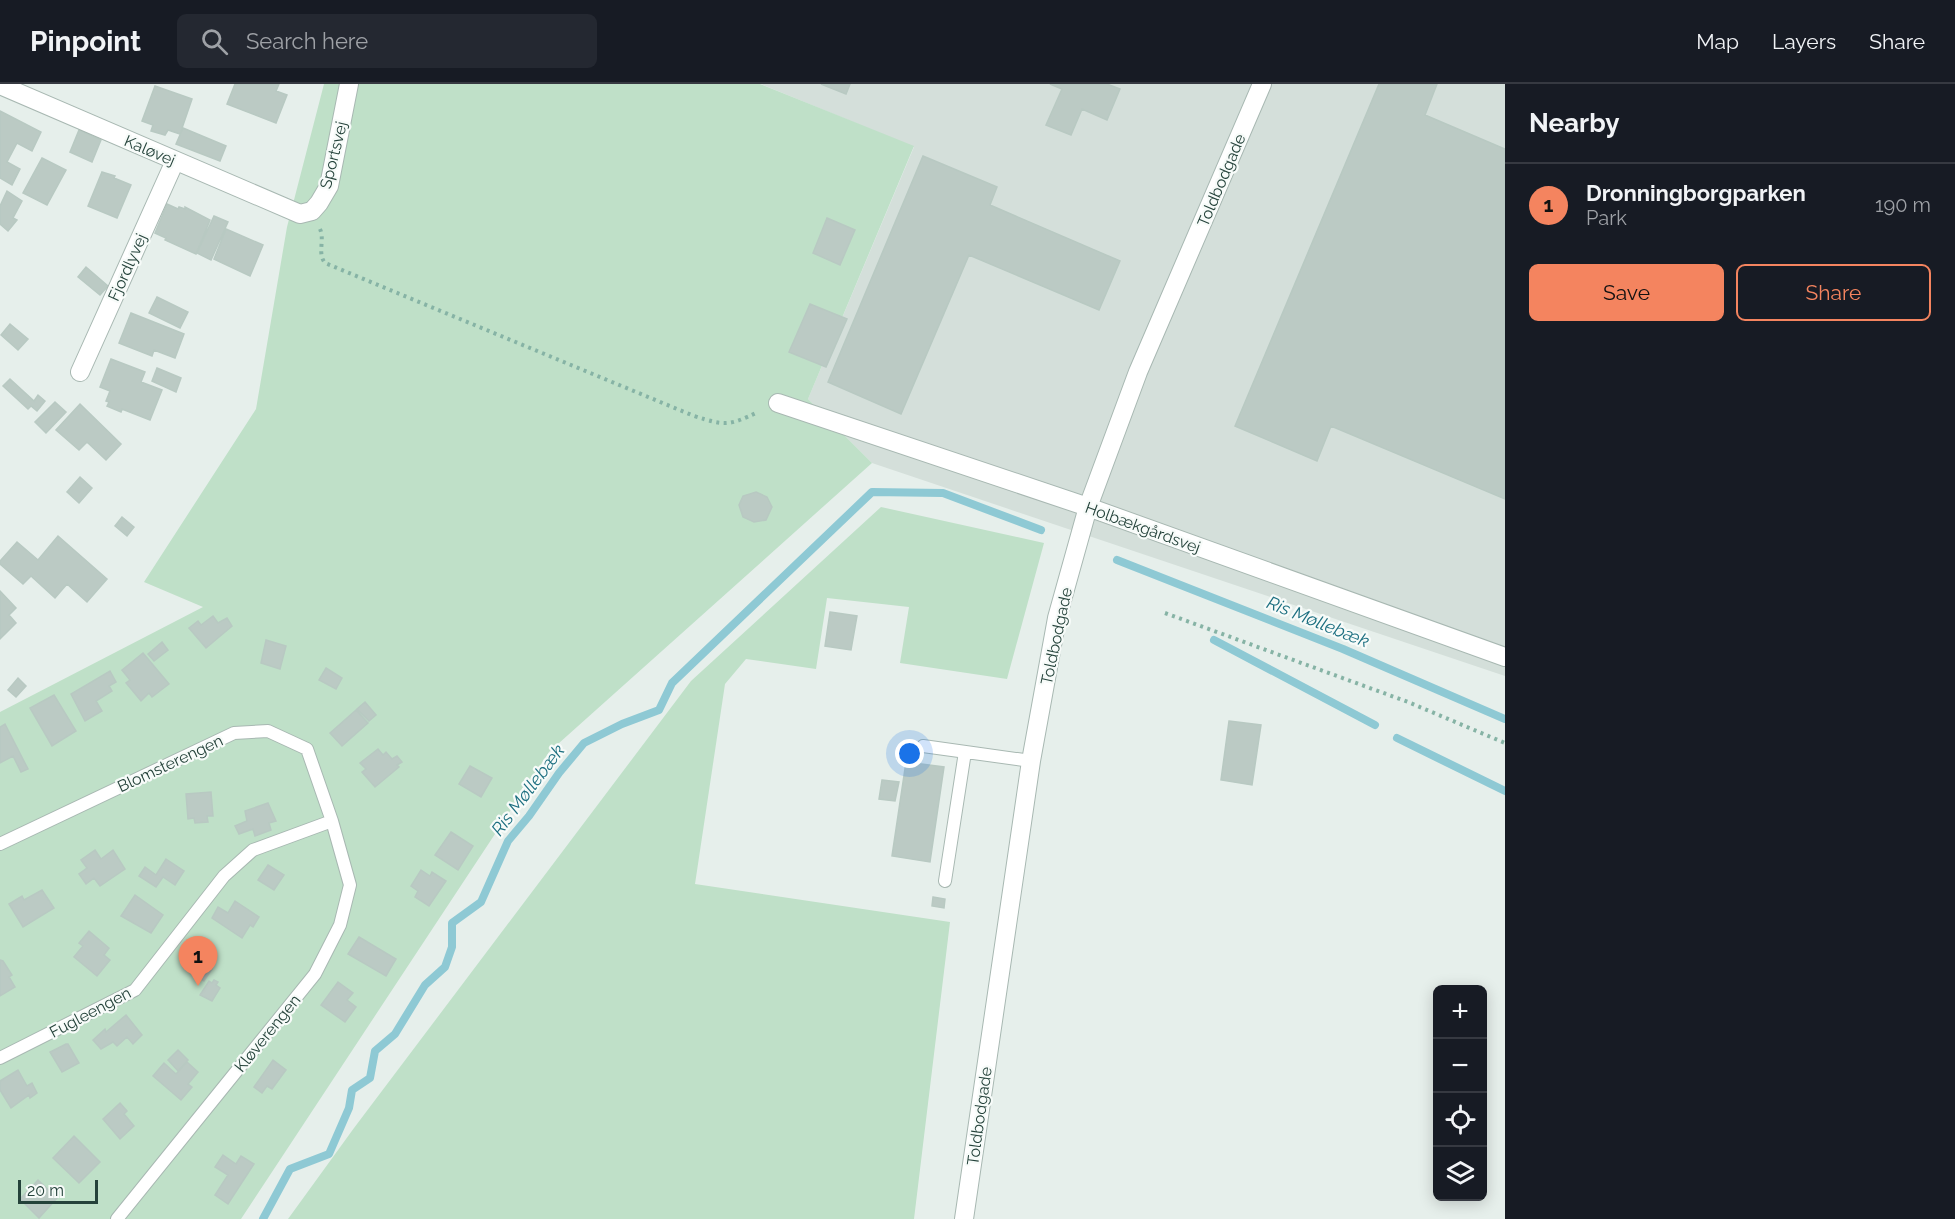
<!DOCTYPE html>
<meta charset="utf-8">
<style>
:root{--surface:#171b24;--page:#242831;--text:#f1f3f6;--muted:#9ea1a6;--line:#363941;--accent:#f4845f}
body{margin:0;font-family:Raleway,sans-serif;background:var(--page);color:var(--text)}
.controls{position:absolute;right:18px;bottom:18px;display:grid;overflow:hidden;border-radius:9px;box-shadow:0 3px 15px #0003}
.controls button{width:54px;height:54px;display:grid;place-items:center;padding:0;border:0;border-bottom:2px solid var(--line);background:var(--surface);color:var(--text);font:30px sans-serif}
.scale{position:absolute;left:18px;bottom:15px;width:80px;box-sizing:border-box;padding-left:6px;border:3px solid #24423a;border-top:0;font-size:16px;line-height:21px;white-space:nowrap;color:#24423a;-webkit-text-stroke:4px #f7fbf9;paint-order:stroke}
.you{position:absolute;left:910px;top:670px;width:21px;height:21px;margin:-15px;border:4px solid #fff;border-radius:50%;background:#1a73e8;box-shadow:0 0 0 9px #1a73e833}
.badge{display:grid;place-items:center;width:39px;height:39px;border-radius:50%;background:var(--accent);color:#111;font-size:20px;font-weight:700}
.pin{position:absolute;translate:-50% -50px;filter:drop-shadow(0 2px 3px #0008)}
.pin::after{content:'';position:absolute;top:32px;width:21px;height:18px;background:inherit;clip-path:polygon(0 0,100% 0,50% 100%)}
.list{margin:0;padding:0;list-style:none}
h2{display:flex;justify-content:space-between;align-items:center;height:78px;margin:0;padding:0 24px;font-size:26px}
h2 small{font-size:20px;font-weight:400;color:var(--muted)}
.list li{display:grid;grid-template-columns:39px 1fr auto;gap:18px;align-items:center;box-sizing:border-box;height:84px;padding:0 24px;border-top:2px solid var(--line)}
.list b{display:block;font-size:22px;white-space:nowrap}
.list p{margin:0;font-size:20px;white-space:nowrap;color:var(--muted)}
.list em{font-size:20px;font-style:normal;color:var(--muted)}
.actions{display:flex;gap:12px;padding:18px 24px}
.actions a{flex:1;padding:14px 0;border:2px solid var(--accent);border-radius:9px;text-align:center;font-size:21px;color:var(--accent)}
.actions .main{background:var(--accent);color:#111}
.icon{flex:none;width:33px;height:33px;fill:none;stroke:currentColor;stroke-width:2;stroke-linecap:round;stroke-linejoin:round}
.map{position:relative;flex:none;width:1505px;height:1135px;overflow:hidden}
header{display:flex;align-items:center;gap:36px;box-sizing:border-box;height:84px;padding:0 30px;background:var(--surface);border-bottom:2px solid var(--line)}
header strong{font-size:28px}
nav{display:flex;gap:33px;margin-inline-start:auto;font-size:21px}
.search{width:420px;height:54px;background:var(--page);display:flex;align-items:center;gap:15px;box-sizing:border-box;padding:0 21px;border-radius:9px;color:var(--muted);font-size:22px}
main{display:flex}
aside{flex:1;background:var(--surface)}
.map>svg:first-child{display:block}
</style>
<header>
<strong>Pinpoint</strong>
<div class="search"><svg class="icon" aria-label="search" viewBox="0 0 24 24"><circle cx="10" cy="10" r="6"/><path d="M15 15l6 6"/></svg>Search here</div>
<nav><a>Map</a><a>Layers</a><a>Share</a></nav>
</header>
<main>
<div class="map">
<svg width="1505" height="1135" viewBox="0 0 1505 1135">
<rect width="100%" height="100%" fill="#e6efeb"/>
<path fill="#d4dfda" d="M761,0H1505V592L872,379L808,315L914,63Z"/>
<path fill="#bfe0c8" d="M324,0H760L914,62L808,315L872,379L549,668L241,1135H0V628L203,523L144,498L256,325L287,143Z
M881,423L1044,459L1007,595L900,579L909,523L827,514L816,585L746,575L725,600L695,800L950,838L914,1135H288L354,1044L691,597Z"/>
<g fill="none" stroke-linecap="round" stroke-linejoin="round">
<path stroke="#8ec9d4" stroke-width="8" d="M1117,476L1343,565L1505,635
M1214,556L1375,641
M1397,654L1505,707
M263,1135L290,1085L329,1070L349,1024L352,1006L370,994L375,967L395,950L425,901L445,883L452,863V839L481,818L508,757L529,732L559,689L584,659L622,640L659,626L672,599L872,408L943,409L1041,446"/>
</g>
<path fill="#bbcac4" stroke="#b8c9c2" stroke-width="1.5" d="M235,0H279L276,7L287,11L276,39L227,20Z
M821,0H850L846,10Z
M1050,0H1107L1120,5L1107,36L1082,25L1071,51L1046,41L1062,5Z
M1379,0H1437L1425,31L1505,65V415L1331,342L1317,377L1235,342Z
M155,2L192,15L180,50L168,46L165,51L151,47L153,41L142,37Z
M0,27L41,48L32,67L17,59L7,78L20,85L12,101L0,94Z
M183,44L226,62L220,77L176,60Z
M79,46L101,56L92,78L70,68Z
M923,72L997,103L990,121L1120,177L1099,226L969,171L901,330L828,298Z
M42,74L66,86L47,121L23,109Z
M102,88L115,92L114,94L131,101L117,134L88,122Z
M7,107L22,117L13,134L17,136L8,147L0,140V122Z
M167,120L178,125L179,123L185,125V123L210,136L196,170L165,156L166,154L155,149Z
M214,132L228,138L211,176L197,169Z
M827,134L855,146L840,181L813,169Z
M226,145L263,161L250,192L214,175Z
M86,183L108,202L100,211L78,193Z
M157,213L188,228L180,244L149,229Z
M810,220L847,235L826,283L789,268Z
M131,229L184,250L175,274L154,266L152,272L119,259Z
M10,240L28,255L18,266L1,251Z
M111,275L145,288L141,298L162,306L150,336L122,325L121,328L107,322L109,318L106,317L110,307L100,303Z
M157,284L181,294L176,308L152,297Z
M10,295L34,317L38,311L45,317L37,327L31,322L28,325L3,302Z
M55,318L66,328L46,349L35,338Z
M80,320L121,360L106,376L87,358L79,366L56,346Z
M80,393L92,404L79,419L67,408Z
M756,408L767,413L772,423L766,436L754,438L743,433L739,421L743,412Z
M122,433L134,443L127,452L115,442Z
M58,452L107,495L87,518L67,500L55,514L31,492L23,500L0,480V477L17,458L38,476Z
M0,507L16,524L9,531L16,539L0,555Z
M830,528L857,532L851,566L825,562Z
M213,532L218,539L227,534L232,542L206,564L189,544L198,537L201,541Z
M266,556L286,562L280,585L261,579Z
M162,558L168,566L154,577L148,570Z
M143,569L169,600L152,613L149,609L141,617L126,599L130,596L122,586Z
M326,584L342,594L336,605L319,596Z
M110,587L116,598L109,602L112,607L96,617L102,627L85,637L71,610Z
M18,594L26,602L16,613L8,606Z
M54,611L76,647L52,662L30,624Z
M365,618L376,631L369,637L357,625Z
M356,626L368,639L342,662L330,649Z
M1229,637L1261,641L1252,701L1221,696Z
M5,640L28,685L21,688L13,672L0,679V643Z
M378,665L383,671L386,668L392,675L397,672L402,678L397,681L399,683L375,703L362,688L366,685L360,679Z
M906,678L944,683L930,778L892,772Z
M470,682L492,694L481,713L459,700Z
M882,696L899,698L895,717L879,715Z
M211,708L213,732H207L208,738L195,739L194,734L188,735L186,710Z
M268,719L276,737L269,739L271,746L255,752L253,745L239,750L235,742L247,737L245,727Z
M451,748L473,762L458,786L435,771Z
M95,766L101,775L113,766L125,785L100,802L94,794L86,800L79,790L87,784L81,776Z
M166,775L184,787L175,801L163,793L156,803L139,792L145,783L156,791Z
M268,781L284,791L274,806L258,796Z
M421,786L430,792L432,788L446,797L429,822L415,813L418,807L411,802Z
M42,806L54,824L23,843L9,820L22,812L24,816Z
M135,811L163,831L151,849L121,832Z
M933,813L945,815L944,824L932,822Z
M235,817L259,833L253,843L250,841L242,854L212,834L218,823L228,829Z
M89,847L109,864L104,871L110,876L97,892L74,873L83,862L79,859Z
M359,853L396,875L386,892L348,870Z
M0,876L3,877L12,891L9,893L15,903L0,912Z
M202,878L212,885L204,897L194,890Z
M214,896L218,898L216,901L220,904L212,917L200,911L209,897L212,899Z
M338,898L353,909L347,916L356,923L345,938L321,921Z
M126,931L142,951L133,960L127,953L117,962L113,958L101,965L93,956L105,945L106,948Z
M66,960H68L79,979L62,988L50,968Z
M178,966L188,976L178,987L168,976Z
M273,976L286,986L272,1005L267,1002L262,1009L254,1003Z
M187,978L198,988L188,1000L192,1003L181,1016L153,992L164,979L176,990Z
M18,986L27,1002L32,999L37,1009L30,1014L29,1011L11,1024L0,1006V997Z
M120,1019L127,1027L124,1030L134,1042L120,1055L103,1035Z
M74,1052L100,1078L79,1099L53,1074Z
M223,1071L236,1080L241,1072L254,1080L228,1120L215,1111L228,1091L215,1083Z
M38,1096L57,1114L39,1134L20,1115Z"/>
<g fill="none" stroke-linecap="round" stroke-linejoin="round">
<g stroke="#a8b8b2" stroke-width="14">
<path id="service" d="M923,662L1031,677
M0,760L234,649L268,647L307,665L332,737L350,801L340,841L315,890L117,1135
M945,797L965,668
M0,974L135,906L224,792L253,766L332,737"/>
</g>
<g stroke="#a8b8b2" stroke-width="20">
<path id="minor" d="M0,1L300,130L312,127L319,119L329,102L349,0
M80,288L175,77
M778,319L1088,423L1505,573"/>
</g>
<g stroke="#a8b8b2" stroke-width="20">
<path id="tertiary" d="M964,1135L1031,677L1057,534L1088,423L1138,288L1262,0"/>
</g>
<path stroke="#86b3a5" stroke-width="4" stroke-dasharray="3 4.5" stroke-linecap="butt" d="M320,145C325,156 317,169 325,179L694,332C726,342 728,342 758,328
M1165,529L1408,618L1505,659"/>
<use href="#service" stroke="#fff" stroke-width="12"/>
<use href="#minor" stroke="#fff" stroke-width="18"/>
<use href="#tertiary" stroke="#fff" stroke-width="18"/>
</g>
<g text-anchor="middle" stroke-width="4.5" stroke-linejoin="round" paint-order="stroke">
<g font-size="16" fill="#24423a" stroke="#f7fbf9">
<text transform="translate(150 66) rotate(23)" y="6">Kaløvej</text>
<text transform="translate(333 71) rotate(-76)" y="6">Sportsvej</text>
<text transform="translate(1221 96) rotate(-67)" y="6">Toldbodgade</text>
<text transform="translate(127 183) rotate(-66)" y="6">Fjordlyvej</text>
<text transform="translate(1143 443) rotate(20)" y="6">Holbækgårdsvej</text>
<text transform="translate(1056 552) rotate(-78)" y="6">Toldbodgade</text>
<text transform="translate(170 679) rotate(-25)" y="6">Blomsterengen</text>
<text transform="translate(90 928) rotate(-28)" y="6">Fugleengen</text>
<text transform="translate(267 949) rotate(-51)" y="6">Kløverengen</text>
<text transform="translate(979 1032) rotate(-82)" y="6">Toldbodgade</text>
</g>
<g font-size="18" font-style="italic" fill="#1c6f80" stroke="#f7fbf9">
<text transform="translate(1318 538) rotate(22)" y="6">Ris Møllebæk</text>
<text transform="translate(528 706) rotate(-53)" y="6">Ris Møllebæk</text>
</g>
</g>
</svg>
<div class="controls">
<button>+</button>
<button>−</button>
<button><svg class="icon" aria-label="locate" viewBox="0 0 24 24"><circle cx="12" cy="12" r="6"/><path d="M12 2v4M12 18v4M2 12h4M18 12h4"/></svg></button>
<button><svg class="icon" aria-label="layers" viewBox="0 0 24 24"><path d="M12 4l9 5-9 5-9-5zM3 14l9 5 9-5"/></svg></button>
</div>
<div class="scale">20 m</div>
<div class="you"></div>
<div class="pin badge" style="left:198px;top:902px">1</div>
</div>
<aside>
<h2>Nearby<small></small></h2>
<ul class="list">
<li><span class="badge">1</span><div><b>Dronningborgparken</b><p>Park</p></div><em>190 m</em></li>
</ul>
<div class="actions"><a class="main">Save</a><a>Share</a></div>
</aside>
</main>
